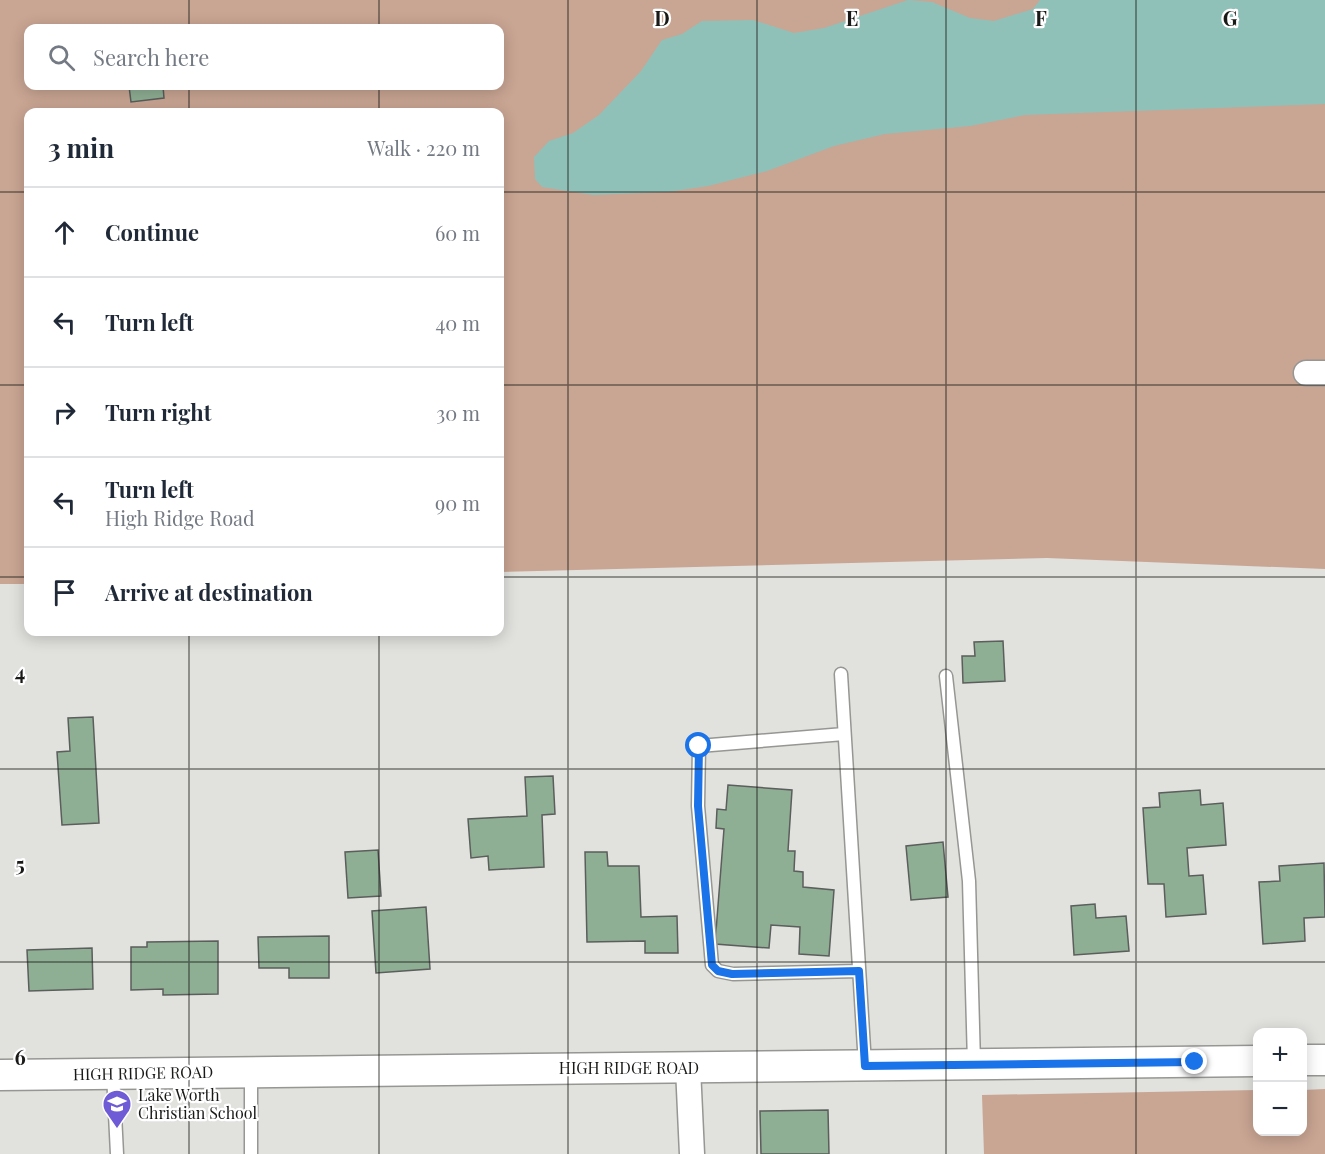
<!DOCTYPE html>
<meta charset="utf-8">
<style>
:root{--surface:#fff;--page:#f6f6f7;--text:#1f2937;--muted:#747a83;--line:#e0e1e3}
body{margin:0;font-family:"Playfair Display",serif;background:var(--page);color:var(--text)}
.controls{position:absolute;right:18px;bottom:18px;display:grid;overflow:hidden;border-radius:12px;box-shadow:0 3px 15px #0003}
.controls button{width:54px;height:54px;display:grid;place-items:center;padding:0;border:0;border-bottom:2px solid var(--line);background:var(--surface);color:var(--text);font:30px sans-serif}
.stop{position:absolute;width:18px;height:18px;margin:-14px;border:4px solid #1a73e8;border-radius:50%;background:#fff}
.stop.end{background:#1a73e8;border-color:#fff;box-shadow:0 2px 6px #0008}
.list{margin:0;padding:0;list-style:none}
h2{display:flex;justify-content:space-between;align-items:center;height:78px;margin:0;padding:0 24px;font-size:26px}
h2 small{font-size:20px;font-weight:400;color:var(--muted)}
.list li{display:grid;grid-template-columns:39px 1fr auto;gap:18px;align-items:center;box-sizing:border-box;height:90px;padding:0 24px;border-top:2px solid var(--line)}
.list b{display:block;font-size:22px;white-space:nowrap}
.list p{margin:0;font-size:20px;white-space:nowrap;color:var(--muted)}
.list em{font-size:20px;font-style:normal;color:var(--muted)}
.icon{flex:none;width:33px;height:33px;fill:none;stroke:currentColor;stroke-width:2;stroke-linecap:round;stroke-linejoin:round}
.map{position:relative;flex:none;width:1325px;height:1154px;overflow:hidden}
.search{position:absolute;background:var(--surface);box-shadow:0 3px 15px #0003;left:24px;top:24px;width:480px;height:66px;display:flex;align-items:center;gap:15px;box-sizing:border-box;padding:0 21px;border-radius:12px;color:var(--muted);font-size:22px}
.panel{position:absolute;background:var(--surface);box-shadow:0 3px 15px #0003;left:24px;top:108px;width:480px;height:528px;border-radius:12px}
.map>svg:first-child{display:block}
</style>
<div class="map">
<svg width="1325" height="1154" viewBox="0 0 1325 1154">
<rect width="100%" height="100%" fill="#e1e1de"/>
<path fill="#c9a593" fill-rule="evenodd" d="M0,0H1325V569L1047,558L500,572V112H28V584H0ZM28,28H500V86H28Z
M1325,1089V1154H984L982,1095L1257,1090L1258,1132H1302L1303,1090Z"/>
<path fill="#90c1b9" d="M908,0L932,2L970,18L994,21L1033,9L1040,0H1325V104L1025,115L970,126L885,134L834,146L767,171L708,186L668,192L593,195L542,187L535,179L534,157L549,141L573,133L599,115L641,71L662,40L682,34L702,21L753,20L794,33L824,28Z"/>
<path fill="#8faf94" stroke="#5b5e5c" stroke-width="1.5" d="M129,86H163L164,98L131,102Z
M1003,641L1005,681L963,683L962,656H975L974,642Z
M93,717L99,823L62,825L57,752L70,751L68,718Z
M553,776L555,814L542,815L544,867L489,870L488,856L471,858L468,819L527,816L525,777Z
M728,785L792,790L788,851H795L794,871L803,872V887L834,890L829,956L799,954L800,927L771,925L769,948L715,944L724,829L716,828L717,809L726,810Z
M1200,790L1201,805L1223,803L1226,845L1187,848L1189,876L1203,875L1206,914L1166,917L1164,884H1148L1143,808L1160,807L1159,793Z
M943,842L948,897L911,900L906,846Z
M378,850L381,896L348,898L345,852Z
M585,852H607L608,866H639L641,917L677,916L678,953H645V941L587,942Z
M1324,863L1325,917L1304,918L1305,941L1263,944L1259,882L1280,881L1279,866Z
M1095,904L1096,918L1126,916L1129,951L1074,955L1071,906Z
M426,907L430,969L376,973L372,911Z
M329,936V978H289V968H259L258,937Z
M218,941V994L163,995V989L131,990V947H147V942Z
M92,948L93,989L29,991L27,950Z
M828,1110L829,1154H761L760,1111Z"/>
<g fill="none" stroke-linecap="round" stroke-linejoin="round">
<g stroke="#969693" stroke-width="15">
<path id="service" d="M841,674L865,1065
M946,676L969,881L974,1063
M844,734L699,746L698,806L712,965L718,971L733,974L859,971
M251,1073V1154
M113,1074L117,1154"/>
</g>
<g stroke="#969693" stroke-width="27">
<path id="minor" d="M1306,373H1325
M688,1068L692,1154"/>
</g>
<g stroke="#969693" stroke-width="33">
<path id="tertiary" d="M1302,1060H1325
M0,1075L1258,1061"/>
</g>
<use href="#service" stroke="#fff" stroke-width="12"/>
<use href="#minor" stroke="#fff" stroke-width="24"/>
<use href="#tertiary" stroke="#fff" stroke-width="30"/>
</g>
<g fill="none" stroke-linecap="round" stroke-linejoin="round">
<path stroke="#1a73e8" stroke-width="8" d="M699,746L698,806L712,965L718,971L732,974L859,971L865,1066L1195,1062"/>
</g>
<path fill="none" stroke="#191918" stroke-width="1.5" stroke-opacity="0.55" d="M189,0V28M379,0V28M568,0V1154M757,0V1154M946,0V1154M1136,0V1154M189,86V112M379,86V112M0,192H28M500,192H1325M0,385H28M500,385H1325M0,577H28M500,577H1325M189,632V1154M379,632V1154M0,769H1325M0,962H1325"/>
<defs>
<g id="school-pin" transform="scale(1.5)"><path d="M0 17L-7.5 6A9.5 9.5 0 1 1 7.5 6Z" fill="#6f5bd5" stroke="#fff"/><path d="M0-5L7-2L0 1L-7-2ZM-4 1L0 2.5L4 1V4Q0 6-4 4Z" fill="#fff"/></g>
</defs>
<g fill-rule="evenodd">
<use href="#school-pin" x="117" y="1104"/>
</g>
<g text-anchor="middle" stroke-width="4.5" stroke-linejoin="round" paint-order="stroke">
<g font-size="16" fill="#191918" stroke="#fff">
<text x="629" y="1074">HIGH RIDGE ROAD</text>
<text transform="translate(143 1073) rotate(-1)" y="6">HIGH RIDGE ROAD</text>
</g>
<g font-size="16" fill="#191918" stroke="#fff" text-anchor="start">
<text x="138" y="1101">Lake Worth<tspan x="138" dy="18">Christian School</tspan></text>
</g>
</g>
<g font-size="20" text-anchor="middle" font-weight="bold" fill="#191918" stroke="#fff" stroke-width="4.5" stroke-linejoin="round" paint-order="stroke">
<text x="662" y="26">D</text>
<text x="852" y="26">E</text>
<text x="1041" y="26">F</text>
<text x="1230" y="26">G</text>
<text x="20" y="680">4</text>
<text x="20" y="872">5</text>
<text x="20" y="1065">6</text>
</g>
</svg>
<div class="controls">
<button>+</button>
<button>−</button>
</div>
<div class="stop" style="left:699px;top:746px"></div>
<div class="stop end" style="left:1195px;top:1062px"></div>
<div class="search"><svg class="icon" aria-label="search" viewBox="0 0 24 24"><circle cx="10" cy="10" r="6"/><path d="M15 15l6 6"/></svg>Search here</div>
<section class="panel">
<h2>3 min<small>Walk · 220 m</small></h2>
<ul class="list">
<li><svg class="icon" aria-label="ahead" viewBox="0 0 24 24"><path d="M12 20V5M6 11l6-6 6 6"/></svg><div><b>Continue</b></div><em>60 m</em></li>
<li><svg class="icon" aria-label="left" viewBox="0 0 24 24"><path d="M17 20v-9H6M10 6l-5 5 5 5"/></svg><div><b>Turn left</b></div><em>40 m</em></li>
<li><svg class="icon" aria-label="right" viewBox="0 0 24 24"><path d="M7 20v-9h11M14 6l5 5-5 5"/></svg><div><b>Turn right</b></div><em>30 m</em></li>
<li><svg class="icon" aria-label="left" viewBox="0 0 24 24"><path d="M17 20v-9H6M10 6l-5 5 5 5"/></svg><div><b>Turn left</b><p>High Ridge Road</p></div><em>90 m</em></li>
<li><svg class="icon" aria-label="arrive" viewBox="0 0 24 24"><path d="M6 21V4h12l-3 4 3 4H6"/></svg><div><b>Arrive at destination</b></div></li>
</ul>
</section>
</div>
